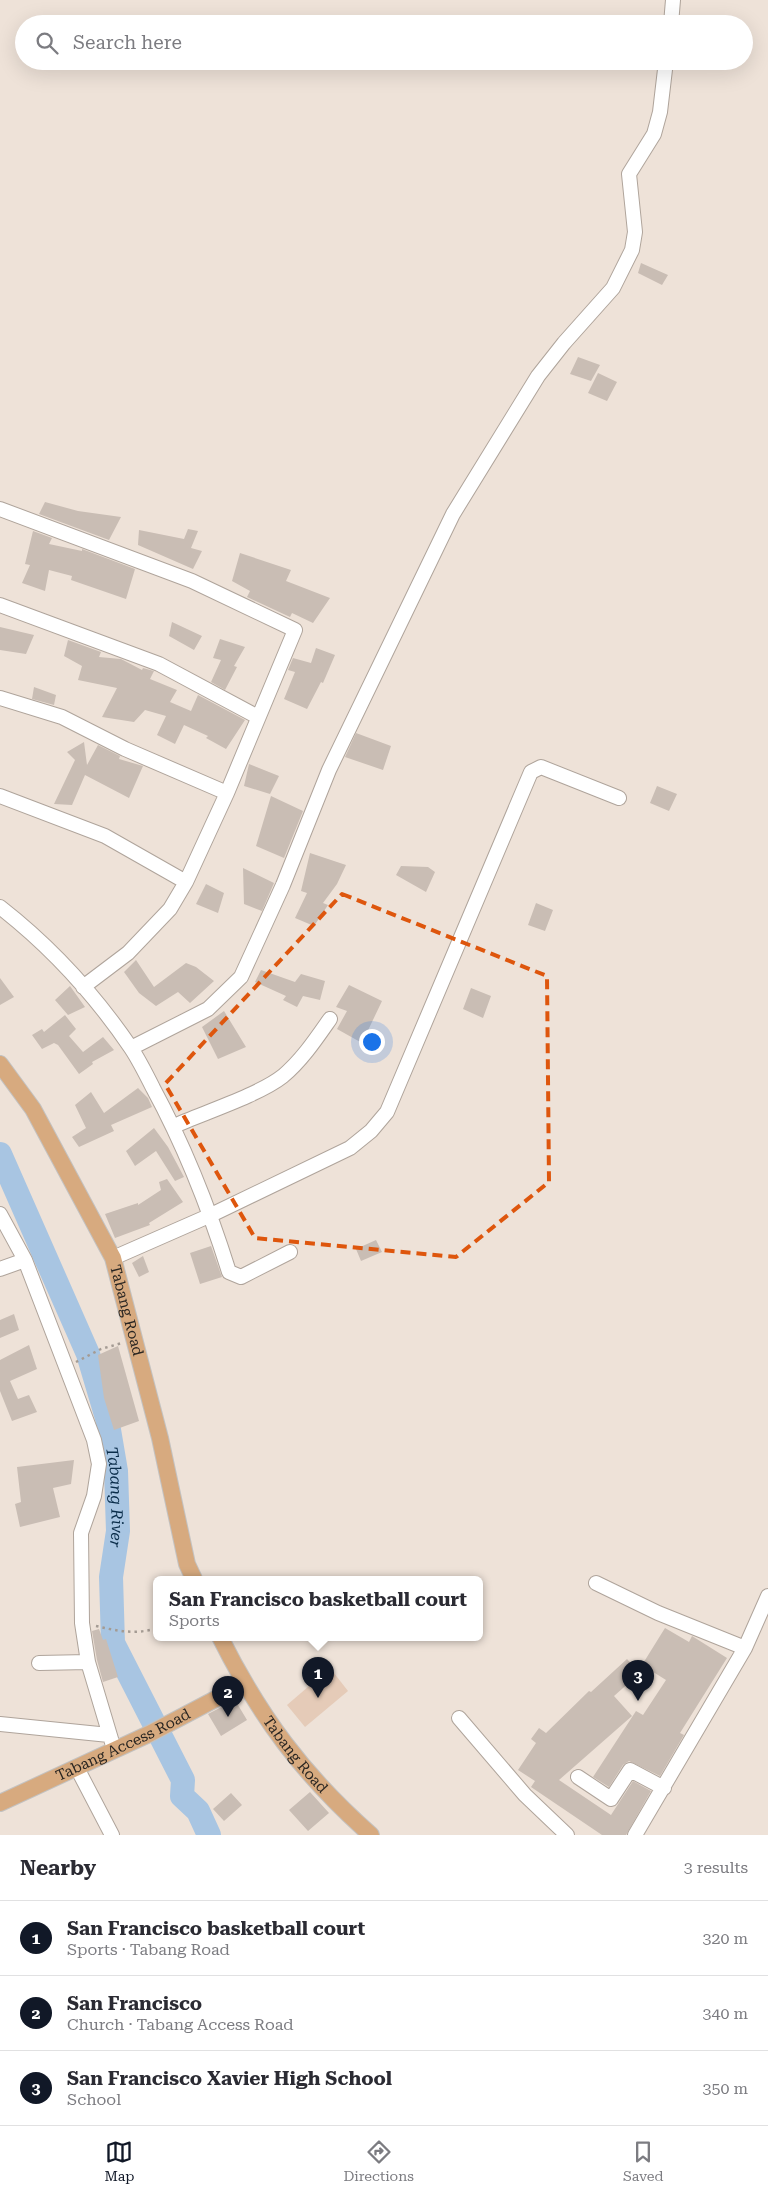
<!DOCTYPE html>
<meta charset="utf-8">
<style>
:root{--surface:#fff;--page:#f2f2f3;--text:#2b2b33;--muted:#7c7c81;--line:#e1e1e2;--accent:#111827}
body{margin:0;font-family:"Roboto Serif",serif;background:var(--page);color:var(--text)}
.you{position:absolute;left:371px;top:1041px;width:18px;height:18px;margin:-12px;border:4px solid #fff;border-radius:50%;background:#1a73e8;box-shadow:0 0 0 8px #1a73e833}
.badge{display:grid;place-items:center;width:32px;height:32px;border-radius:50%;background:var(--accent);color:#fff;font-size:16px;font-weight:700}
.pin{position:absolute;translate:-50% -41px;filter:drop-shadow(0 1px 2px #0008)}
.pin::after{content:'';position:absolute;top:26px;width:18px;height:15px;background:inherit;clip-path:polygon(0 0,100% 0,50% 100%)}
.popup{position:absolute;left:153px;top:1576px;width:330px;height:65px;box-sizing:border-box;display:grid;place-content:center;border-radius:8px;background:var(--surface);filter:drop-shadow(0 1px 4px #0005);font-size:16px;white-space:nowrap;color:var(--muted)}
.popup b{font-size:19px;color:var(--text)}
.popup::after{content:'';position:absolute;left:50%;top:100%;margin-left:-10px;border:10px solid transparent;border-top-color:var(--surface)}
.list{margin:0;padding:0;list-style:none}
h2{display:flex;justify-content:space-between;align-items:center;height:65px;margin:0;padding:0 20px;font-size:21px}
h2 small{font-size:16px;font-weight:400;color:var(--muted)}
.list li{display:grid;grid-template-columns:32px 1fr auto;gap:15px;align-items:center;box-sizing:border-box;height:75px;padding:0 20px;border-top:1px solid var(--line)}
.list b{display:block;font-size:19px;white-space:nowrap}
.list p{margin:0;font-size:16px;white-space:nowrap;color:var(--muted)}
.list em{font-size:16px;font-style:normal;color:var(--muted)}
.icon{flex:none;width:28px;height:28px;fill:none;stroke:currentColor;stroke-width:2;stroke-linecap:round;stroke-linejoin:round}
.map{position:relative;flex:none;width:768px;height:1835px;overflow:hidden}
.search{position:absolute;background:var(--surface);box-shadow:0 5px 20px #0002;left:15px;right:15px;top:15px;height:55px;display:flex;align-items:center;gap:12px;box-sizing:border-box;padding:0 18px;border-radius:28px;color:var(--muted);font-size:19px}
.sheet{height:290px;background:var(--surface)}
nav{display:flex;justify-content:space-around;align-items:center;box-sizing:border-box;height:70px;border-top:1px solid var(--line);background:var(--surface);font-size:14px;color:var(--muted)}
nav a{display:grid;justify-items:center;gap:2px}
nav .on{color:var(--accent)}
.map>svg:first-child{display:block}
</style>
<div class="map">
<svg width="768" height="1835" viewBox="0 0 768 1835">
<rect width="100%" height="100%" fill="#eee2d8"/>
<path fill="#e5cbb8" d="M330,1668L348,1691L305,1727L287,1705Z"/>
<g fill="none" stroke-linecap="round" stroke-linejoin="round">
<path stroke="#a8c5e2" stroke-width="24" id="s1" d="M0,1154L88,1354L107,1418L116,1471L118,1531L111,1577L113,1643L183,1780L182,1796L198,1811L209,1835"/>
</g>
<path fill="#c9bdb4" d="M641,263L668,275L662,285L638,273Z
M578,357L600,365L591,381L570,374Z
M598,373L617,382L607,401L588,393Z
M45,502L78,511L121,517L109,540L39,514Z
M188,529L198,531L191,548L202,551L193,569L138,545L139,530L184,539Z
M33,531L52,538L49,544L82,551V549L135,569L126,599L71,580L72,576L49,570L45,591L22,583L30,565L25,564Z
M240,553L291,570L286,581L330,598L313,623L292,613L290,617L247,597L250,591L232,581Z
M172,622L202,636L194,650L169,636Z
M0,627L34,635L26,654L0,650Z
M220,639L245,647L234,666L237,667L225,690L211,682L221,660L213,658Z
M68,640L101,652L99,657L121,659L142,670L143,668L154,671L150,679L177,690L170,702L191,711L198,695L245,720L226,749L206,738L208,736L184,725L175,744L157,735L166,716L145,710L134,722L102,717L117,688L78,680L82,666L64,656Z
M316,648L335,655L323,683L321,682L307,709L284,699L295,672L288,670L293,658L311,663Z
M34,687L56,695L54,705L32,699Z
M356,733L391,746L383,770L345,757Z
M84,742L87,765L98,745L120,756L119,759L143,766L129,798L85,775L72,805L54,804L75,760L67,752Z
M249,764L279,776L270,794L244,786Z
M657,786L677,794L669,811L650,803Z
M271,796L303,811L284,858L256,846Z
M310,853L346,865L337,884L323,903L328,905L314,926L295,918L307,893L301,891Z
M401,866L428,867L435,872L426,892L396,875Z
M243,868L274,883L262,911L244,904Z
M206,884L224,893L218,913L196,904Z
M536,903L553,910L545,931L528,925Z
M136,960L154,987L186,963L196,967L214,981L190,1003L178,992L156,1006L139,993L124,972Z
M261,970L295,982L301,974L325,981L320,1000L303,996L297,1007L283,1000L286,996L255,982Z
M0,978L14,997L0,1005Z
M349,985L382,1001L362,1043L337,1029L347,1011L336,1007Z
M70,986L85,1007L68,1015L55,1000Z
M471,988L491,996L483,1018L463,1009Z
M224,1011L246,1047L218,1059L202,1027Z
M65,1015L76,1029L69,1036L83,1052L103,1037L114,1050L92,1062L93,1064L79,1074L58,1045L54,1043L42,1049L32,1035L42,1029L44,1032Z
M138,1088L148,1098L152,1107L111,1125L114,1131L79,1147L72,1137L86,1128L75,1105L91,1092L104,1113Z
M154,1128L168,1147L184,1177L175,1181L156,1151L135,1166L126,1151Z
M167,1179L183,1202L149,1223L150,1225L115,1238L105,1214L138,1203V1205L161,1190L159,1182Z
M376,1240L382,1252L361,1261L356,1249Z
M211,1246L222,1277L200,1284L190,1253Z
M143,1256L149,1272L139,1277L132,1263Z
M14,1314L19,1330L0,1338V1320Z
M29,1345L37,1369L10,1381L18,1399L29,1395L37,1412L12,1421L0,1391V1360Z
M118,1346L139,1421L114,1430L104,1398L98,1355Z
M74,1460L71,1484L53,1488L60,1517L20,1527L15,1504L21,1502L17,1467Z
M665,1628L689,1642L692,1636L727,1658L680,1733L684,1735L660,1776L629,1761L623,1765L609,1787L593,1777L636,1711L643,1715L666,1680L642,1665Z
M99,1629L103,1640L106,1639L118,1677L103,1682L97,1660L92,1631Z
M627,1659L640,1673L614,1696L632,1716L559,1780L611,1815L633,1781L651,1791L626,1835H602L531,1787L535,1781L518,1770L536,1743L531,1739L539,1728L546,1733L589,1691L591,1692Z
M235,1700L247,1720L221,1736L208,1714Z
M310,1792L329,1813L308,1831L289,1810Z
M231,1793L242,1805L224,1821L213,1809Z"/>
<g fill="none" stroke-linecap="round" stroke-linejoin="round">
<g stroke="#afa49b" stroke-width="16">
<path id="minor" d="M671,24L673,0
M0,509L192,581L295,630L227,793L186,882L170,909L128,953L83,987
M0,605L159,664L258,717
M0,698L62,717L125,749L227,793
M0,796L105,836L186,882
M0,907C50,946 95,995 131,1048C139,1060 146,1074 153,1088C185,1147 209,1208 229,1272L241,1277L290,1252
M131,1048L208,1009L241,977L283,885L329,770L453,514L538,376L564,343L613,288L632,250L635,232L629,174L654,134L660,112L666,61
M174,1126C203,1113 259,1095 283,1076C302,1060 316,1039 330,1019
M0,1214L25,1260L94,1440L99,1464L94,1496L81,1533L82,1623L88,1662L114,1749
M113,1258L211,1215L350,1148L371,1131L387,1112L531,772L541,767L619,798
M0,1269L25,1260
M596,1583L658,1613L745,1648
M39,1663L88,1662
M459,1718L525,1795L567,1835
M0,1724L109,1735
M77,1768L112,1835
M578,1777L611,1799L630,1770L664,1788
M635,1835L745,1648L768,1596"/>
</g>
<g stroke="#c3c2c1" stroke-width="18">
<g id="major">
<path id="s2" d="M0,1064L33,1109L113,1258L160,1438L187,1564L194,1579"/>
<path id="s3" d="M220,1637C260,1717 303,1775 371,1835"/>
<path id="s4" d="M0,1803L149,1734L244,1684"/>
</g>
</g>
<path stroke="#a49b93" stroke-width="2.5" stroke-dasharray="2.5 4" stroke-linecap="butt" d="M76,1362L101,1349L122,1343
M96,1626C117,1631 136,1635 157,1628"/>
<use href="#minor" stroke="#fff" stroke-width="14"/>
<use href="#major" stroke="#d7aa7f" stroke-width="16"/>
</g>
<path fill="none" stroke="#de560d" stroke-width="4" stroke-dasharray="10 6" stroke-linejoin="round" d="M342,894L547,976L549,1182L456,1257L255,1238L165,1084Z"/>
<g text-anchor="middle" stroke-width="4" stroke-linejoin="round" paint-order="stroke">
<g font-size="15" fill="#2a2622" stroke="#eee2d8">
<text dy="5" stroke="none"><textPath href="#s2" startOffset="279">Tabang Road</textPath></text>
<text dy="5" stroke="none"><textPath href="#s4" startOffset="136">Tabang Access Road</textPath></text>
<text dy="5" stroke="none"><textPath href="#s3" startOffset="140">Tabang Road</textPath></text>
</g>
<g font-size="16" font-style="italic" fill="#0a2d4a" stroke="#eee2d8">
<text dy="6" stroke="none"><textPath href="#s1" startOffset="365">Tabang River</textPath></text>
</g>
</g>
</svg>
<div class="you"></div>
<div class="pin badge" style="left:318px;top:1698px">1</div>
<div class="popup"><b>San Francisco basketball court</b>Sports</div>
<div class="pin badge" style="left:228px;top:1717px">2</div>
<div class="pin badge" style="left:638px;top:1701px">3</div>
<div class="search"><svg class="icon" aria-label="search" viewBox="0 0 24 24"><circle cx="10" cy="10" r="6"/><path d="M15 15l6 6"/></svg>Search here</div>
</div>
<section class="sheet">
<h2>Nearby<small>3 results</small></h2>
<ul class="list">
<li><span class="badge">1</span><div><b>San Francisco basketball court</b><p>Sports · Tabang Road</p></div><em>320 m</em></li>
<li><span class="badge">2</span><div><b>San Francisco</b><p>Church · Tabang Access Road</p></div><em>340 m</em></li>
<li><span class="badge">3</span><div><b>San Francisco Xavier High School</b><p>School</p></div><em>350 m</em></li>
</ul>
</section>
<nav>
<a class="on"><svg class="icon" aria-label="map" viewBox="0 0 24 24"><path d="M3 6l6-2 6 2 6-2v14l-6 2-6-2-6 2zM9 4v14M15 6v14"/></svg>Map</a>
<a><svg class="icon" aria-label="directions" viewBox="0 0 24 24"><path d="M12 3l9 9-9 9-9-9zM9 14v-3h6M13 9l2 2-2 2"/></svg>Directions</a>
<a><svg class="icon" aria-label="saved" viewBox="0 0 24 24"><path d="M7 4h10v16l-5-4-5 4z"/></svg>Saved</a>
</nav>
